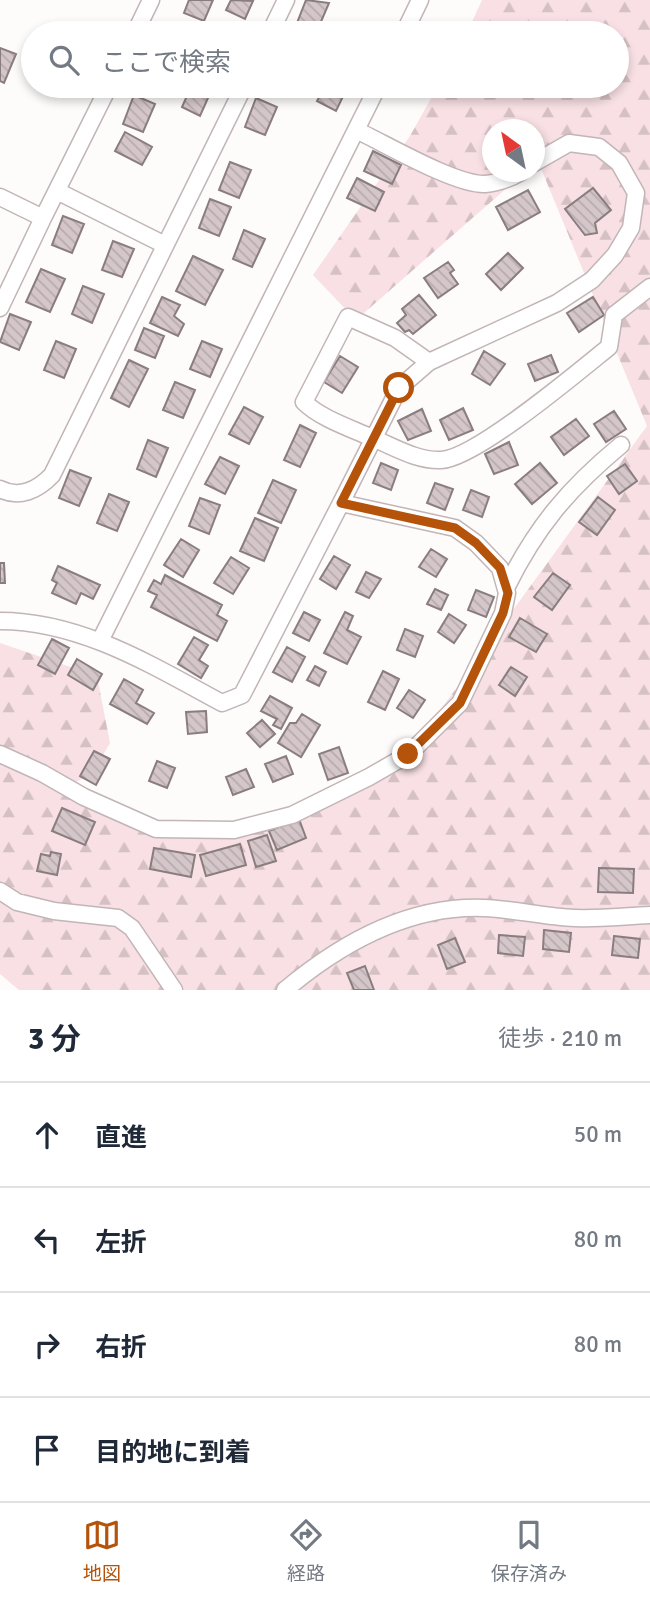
<!DOCTYPE html>
<html lang="ja">
<meta charset="utf-8">
<style>
:root{--surface:#fff;--page:#f6f6f7;--text:#1f2937;--muted:#747a83;--line:#e0e1e3;--accent:#b45309}
body{margin:0;font-family:Signika,"Noto Sans JP",sans-serif;background:var(--page);color:var(--text)}
.compass{position:absolute;left:482px;top:119px;width:63px;height:63px;border-radius:50%;background:var(--surface);box-shadow:0 4px 10px #0003;rotate:327deg}
.stop{position:absolute;width:21px;height:21px;margin:-16px;border:5px solid #b45309;border-radius:50%;background:#fff}
.stop.end{background:#b45309;border-color:#fff;box-shadow:0 2px 7px #0008}
.list{margin:0;padding:0;list-style:none}
h2{display:flex;justify-content:space-between;align-items:center;height:91px;margin:0;padding:0 28px;font-size:30px}
h2 small{font-size:23px;font-weight:400;color:var(--muted)}
.list li{display:grid;grid-template-columns:46px 1fr auto;gap:21px;align-items:center;box-sizing:border-box;height:105px;padding:0 28px;border-top:2px solid var(--line)}
.list b{display:block;font-size:26px;white-space:nowrap}
.list em{font-size:23px;font-style:normal;color:var(--muted)}
.icon{flex:none;width:38px;height:38px;fill:none;stroke:currentColor;stroke-width:2;stroke-linecap:round;stroke-linejoin:round}
.map{position:relative;flex:none;width:650px;height:990px;overflow:hidden}
.search{position:absolute;background:var(--surface);box-shadow:0 4px 10px #0003;left:21px;right:21px;top:21px;height:77px;display:flex;align-items:center;gap:18px;box-sizing:border-box;padding:0 24px;border-radius:38px;color:var(--muted);font-size:26px}
.sheet{height:511px;background:var(--surface)}
nav{display:flex;justify-content:space-around;align-items:center;box-sizing:border-box;height:98px;border-top:2px solid var(--line);background:var(--surface);font-size:19px;color:var(--muted)}
nav a{display:grid;justify-items:center;gap:4px}
nav .on{color:var(--accent)}
.map>svg:first-child{display:block}
</style>
<div class="map">
<svg width="650" height="990" viewBox="0 0 650 990">
<defs>
<pattern id="forest-firs" width="22" height="20" patternUnits="userSpaceOnUse" patternTransform="scale(1.75)"><rect width="22" height="20" fill="#f8e0e4"/><path d="M5 1l3.5 6h-7zM16 11l3.5 6h-7z" fill="#d5c0c4"/></pattern>
<pattern id="building-back-hatch" width="6" height="6" patternUnits="userSpaceOnUse" patternTransform="scale(1.75)"><rect width="6" height="6" fill="#d5c7c9"/><path d="M-1 5l2 2M0 0l6 6M5-1l2 2" fill="none" stroke="#b7abad"/></pattern>
</defs>
<rect width="100%" height="100%" fill="#fefbfb"/>
<path fill="url(#forest-firs)" d="M482,0H650V990H19L0,974V643L97,676L110,743L93,772L68,787L150,835L264,825L401,764L647,426L538,161L535,163L534,130H492V172H525L356,320L313,275L410,136L438,86H617V33H467Z"/>
<path fill="url(#building-back-hatch)" stroke="#897d7f" stroke-width="2" d="M189,0H213L204,21L184,13Z
M231,0L253,1L245,19L226,10Z
M306,0L329,3L317,31L297,23Z
M0,48L16,54L4,83L0,81Z
M271,86H294L290,95Z
M325,86H348L336,111L317,101Z
M190,89L208,98L200,116L182,107Z
M134,95L155,104L143,132L123,124Z
M256,98L277,107L265,135L245,127Z
M125,132L152,147L142,165L115,151Z
M373,151L401,165L392,184L364,171Z
M230,162L251,170L239,198L219,190Z
M357,178L384,192L375,211L347,198Z
M593,188L611,210L595,223L597,233L585,235L565,209Z
M528,190L540,212L508,230L496,207Z
M210,199L231,207L219,236L199,228Z
M63,216L84,224L72,253L52,245Z
M244,230L265,239L252,267L233,259Z
M113,241L134,249L122,277L102,270Z
M508,253L523,268L501,290L486,274Z
M193,256L223,270L205,305L176,291Z
M448,262L454,270L450,273L458,284L438,298L424,278Z
M41,269L65,279L50,312L26,302Z
M83,286L104,294L92,323L72,314Z
M419,295L436,315L413,334L409,330L405,332L397,323L406,315L402,309Z
M162,297L180,305L174,316L184,324L178,336L150,323Z
M593,297L604,315L579,332L567,313Z
M10,314L31,322L19,350L0,342Z
M144,328L164,336L155,358L135,350Z
M56,341L76,349L64,378L44,370Z
M202,341L222,349L210,377L190,369Z
M484,351L505,364L490,385L472,374Z
M551,355L558,372L535,381L528,364Z
M340,356L358,367L342,393L324,382Z
M129,360L148,369L129,407L111,398Z
M175,382L195,390L183,418L163,410Z
M244,407L263,417L249,444L229,434Z
M463,408L473,430L449,440L440,420Z
M422,409L431,431L408,440L398,421Z
M614,411L626,429L606,442L594,424Z
M576,419L589,436L564,455L551,437Z
M300,425L316,433L300,467L284,460Z
M148,440L168,448L156,477L137,469Z
M509,442L518,465L494,474L485,454Z
M220,457L239,466L225,494L205,484Z
M381,463L398,470L391,490L373,483Z
M540,463L557,483L532,504L515,484Z
M625,464L637,481L619,494L607,476Z
M70,470L91,478L79,506L59,498Z
M273,480L296,490L281,523L258,513Z
M435,483L453,489L445,510L427,503Z
M471,490L489,497L482,517L463,510Z
M109,494L129,502L117,531L97,523Z
M598,497L615,510L597,535L579,522Z
M200,498L220,505L209,534L189,526Z
M255,518L278,528L264,561L240,551Z
M181,539L199,550L183,577L164,565Z
M431,549L447,559L436,577L419,567Z
M334,556L350,565L336,589L320,579Z
M231,557L249,568L233,594L214,583Z
M0,563H4L5,583H0Z
M58,566L100,585L93,599L81,593L76,604L52,593L57,583L52,580Z
M366,572L381,579L369,598L356,592Z
M553,573L570,585L552,610L534,597Z
M165,575L222,605L217,615L227,621L217,641L151,607L157,595L148,591L154,580L161,584Z
M435,589L448,595L441,610L427,604Z
M476,590L494,597L486,617L468,610Z
M304,612L320,620L309,641L293,633Z
M345,612L353,616L347,630L361,637L347,664L324,653Z
M449,614L466,625L454,643L438,632Z
M520,618L547,634L536,652L509,637Z
M405,629L423,636L415,657L397,650Z
M194,637L208,645L199,660L208,666L201,678L178,664Z
M52,639L69,648L55,674L38,665Z
M287,647L305,657L292,682L273,672Z
M77,659L102,674L93,690L68,675Z
M315,666L326,672L319,686L307,680Z
M511,667L527,677L515,696L499,685Z
M383,671L399,679L385,710L368,702Z
M124,679L143,690L136,703L154,713L147,724L110,704Z
M409,690L425,700L413,718L397,708Z
M270,696L292,708L281,729L273,725L277,719L261,711Z
M206,711L207,732L188,734L186,712Z
M302,714L320,725L301,757L278,743L290,723H296Z
M262,720L275,734L260,747L247,733Z
M339,747L348,773L328,780L319,754Z
M94,751L110,759L96,785L80,776Z
M286,756L293,774L273,782L265,764Z
M157,761L175,768L167,788L149,781Z
M246,769L254,787L233,795L226,777Z
M62,808L95,822L85,845L52,831Z
M299,819L306,838L277,850L269,831Z
M267,835L276,861L256,867L248,841Z
M240,844L246,865L206,876L200,855Z
M154,848L195,855L191,877L150,869Z
M51,852L61,854L57,875L37,871L41,854L50,856Z
M599,868L634,869L633,893L598,892Z
M544,930L571,933L569,952L543,949Z
M499,935L525,937L523,956L498,953Z
M614,936L640,939L638,958L612,955Z
M455,938L465,962L447,969L438,945Z
M365,966L374,990H354L347,973Z"/>
<g fill="none" stroke-linecap="round" stroke-linejoin="round">
<g stroke="#c2b5b7" stroke-width="19">
<path id="street" d="M135,33L151,0
M270,33L286,0
M404,33L420,0
M356,130C386,144 455,185 485,184C499,183 509,179 521,172
M57,191L165,245
M0,197L43,218L109,86
M0,308L43,218
M429,362L395,338L348,317L304,402C320,418 350,428 370,437C393,446 416,461 441,460C475,459 578,372 609,347L614,315L650,287
M0,489C19,499 38,490 52,475L244,86
M506,588C536,527 569,488 621,445
M0,621C81,621 153,666 222,703L242,695L341,503
M100,641L378,86
M0,754L42,773L84,797L156,829L234,830L292,815L369,777L409,754L460,703L503,613L507,593L500,568L476,543L455,528L341,503L399,388L429,362L557,303L592,280L615,255L631,228L636,193L619,163L599,147L569,143L534,163
M0,891L17,902L54,911L118,918L132,928L174,990
M285,990C340,944 409,905 484,908C514,909 544,917 575,918C600,919 625,916 650,915"/>
</g>
<use href="#street" stroke="#fff" stroke-width="16"/>
</g>
<g fill="none" stroke-linecap="round" stroke-linejoin="round">
<path stroke="#b45309" stroke-width="9" d="M399,388L341,503L455,528L476,543L500,568L508,593L503,613L460,703L408,754"/>
</g>
</svg>
<svg class="compass" viewBox="-18 -18 36 36"><path d="M0-13l5 13h-10z" fill="#e53935"/><path d="M0 13l5-13h-10z" fill="#747a83"/></svg>
<div class="stop" style="left:399px;top:388px"></div>
<div class="stop end" style="left:408px;top:754px"></div>
<div class="search"><svg class="icon" aria-label="search" viewBox="0 0 24 24"><circle cx="10" cy="10" r="6"/><path d="M15 15l6 6"/></svg>ここで検索</div>
</div>
<section class="sheet">
<h2>3 分<small>徒歩 · 210 m</small></h2>
<ul class="list">
<li><svg class="icon" aria-label="ahead" viewBox="0 0 24 24"><path d="M12 20V5M6 11l6-6 6 6"/></svg><div><b>直進</b></div><em>50 m</em></li>
<li><svg class="icon" aria-label="left" viewBox="0 0 24 24"><path d="M17 20v-9H6M10 6l-5 5 5 5"/></svg><div><b>左折</b></div><em>80 m</em></li>
<li><svg class="icon" aria-label="right" viewBox="0 0 24 24"><path d="M7 20v-9h11M14 6l5 5-5 5"/></svg><div><b>右折</b></div><em>80 m</em></li>
<li><svg class="icon" aria-label="arrive" viewBox="0 0 24 24"><path d="M6 21V4h12l-3 4 3 4H6"/></svg><div><b>目的地に到着</b></div></li>
</ul>
</section>
<nav>
<a class="on"><svg class="icon" aria-label="map" viewBox="0 0 24 24"><path d="M3 6l6-2 6 2 6-2v14l-6 2-6-2-6 2zM9 4v14M15 6v14"/></svg>地図</a>
<a><svg class="icon" aria-label="directions" viewBox="0 0 24 24"><path d="M12 3l9 9-9 9-9-9zM9 14v-3h6M13 9l2 2-2 2"/></svg>経路</a>
<a><svg class="icon" aria-label="saved" viewBox="0 0 24 24"><path d="M7 4h10v16l-5-4-5 4z"/></svg>保存済み</a>
</nav>
